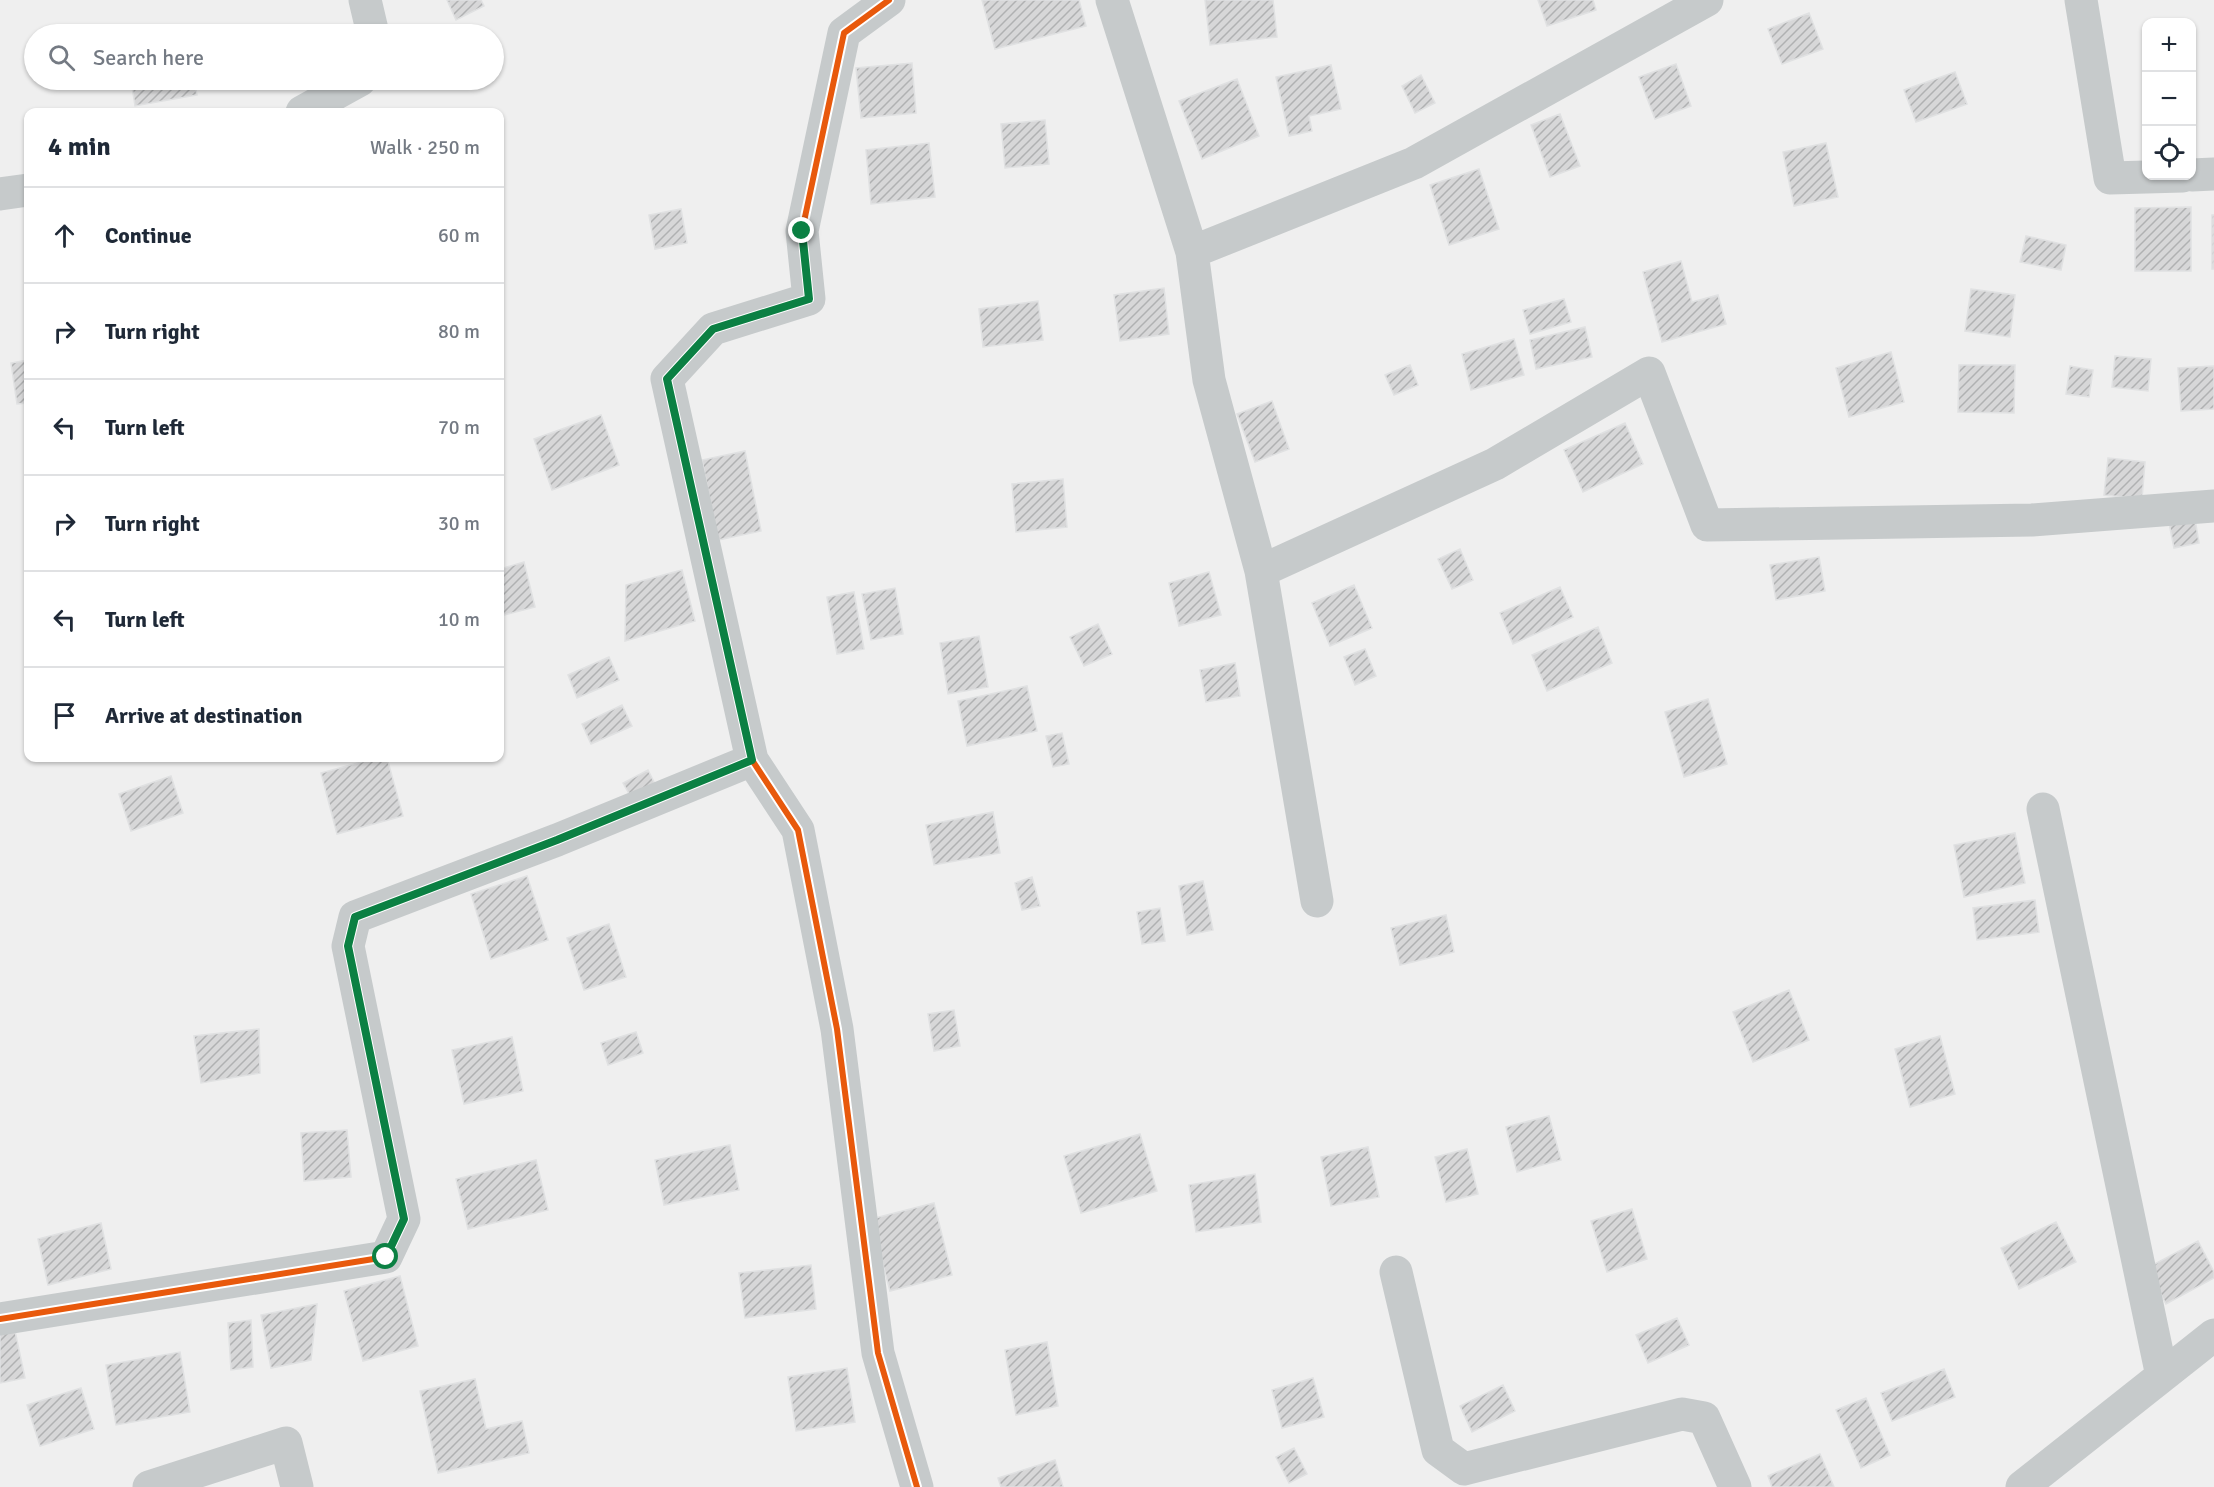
<!DOCTYPE html>
<meta charset="utf-8">
<style>
:root{--surface:#fff;--page:#f6f6f7;--text:#1f2937;--muted:#747a83;--line:#e0e1e3}
body{margin:0;font-family:Signika,sans-serif;background:var(--page);color:var(--text)}
.controls{position:absolute;right:18px;top:18px;display:grid;overflow:hidden;border-radius:12px;box-shadow:0 2px 4px #0004}
.controls button{width:54px;height:54px;display:grid;place-items:center;padding:0;border:0;border-bottom:2px solid var(--line);background:var(--surface);color:var(--text);font:30px sans-serif}
.stop{position:absolute;width:18px;height:18px;margin:-14px;border:4px solid #0b8043;border-radius:50%;background:#fff}
.stop.end{background:#0b8043;border-color:#fff;box-shadow:0 2px 6px #0008}
.list{margin:0;padding:0;list-style:none}
h2{display:flex;justify-content:space-between;align-items:center;height:78px;margin:0;padding:0 24px;font-size:26px}
h2 small{font-size:20px;font-weight:400;color:var(--muted)}
.list li{display:grid;grid-template-columns:39px 1fr auto;gap:18px;align-items:center;box-sizing:border-box;height:96px;padding:0 24px;border-top:2px solid var(--line)}
.list b{display:block;font-size:22px;white-space:nowrap}
.list em{font-size:20px;font-style:normal;color:var(--muted)}
.icon{flex:none;width:33px;height:33px;fill:none;stroke:currentColor;stroke-width:2;stroke-linecap:round;stroke-linejoin:round}
.map{position:relative;flex:none;width:2214px;height:1487px;overflow:hidden}
.search{position:absolute;background:var(--surface);box-shadow:0 2px 4px #0004;left:24px;top:24px;width:480px;height:66px;display:flex;align-items:center;gap:15px;box-sizing:border-box;padding:0 21px;border-radius:33px;color:var(--muted);font-size:22px}
.panel{position:absolute;background:var(--surface);box-shadow:0 2px 4px #0004;left:24px;top:108px;width:480px;height:654px;border-radius:12px}
.map>svg:first-child{display:block}
</style>
<div class="map">
<svg width="2214" height="1487" viewBox="0 0 2214 1487">
<defs>
<pattern id="building-hatch" width="6" height="6" patternUnits="userSpaceOnUse" patternTransform="scale(1.5)"><rect width="6" height="6" fill="#d7d7d8"/><path d="M-1 1l2-2M0 6l6-6M5 7l2-2" fill="none" stroke="#b0b1b2"/></pattern>
</defs>
<rect width="100%" height="100%" fill="#efefef"/>
<path fill="url(#building-hatch)" stroke="#e0e1e2" stroke-width="1.5" d="M447,0H481L484,6L456,20Z
M982,0H1079L1086,26L995,49Z
M1205,0H1273L1277,37L1210,45Z
M1538,0H1593L1596,10L1547,26Z
M1809,13L1823,49L1782,64L1768,29Z
M912,63L916,113L861,118L856,68Z
M1676,64L1691,106L1655,119L1639,77Z
M1331,65L1341,109L1309,116L1312,131L1289,136L1276,77Z
M1955,72L1967,104L1916,122L1904,90Z
M1421,75L1435,103L1415,113L1402,86Z
M1237,79L1259,136L1202,159L1179,101Z
M131,80H194L197,95L135,106Z
M1560,114L1580,166L1550,177L1531,125Z
M1045,120L1049,164L1005,168L1001,124Z
M929,143L935,197L871,204L866,150Z
M1826,143L1838,197L1794,206L1783,152Z
M1479,169L1499,229L1449,245L1430,185Z
M2191,207V271H2135V208Z
M681,209L687,243L655,249L649,215Z
M2212,215H2214V269H2212Z
M2026,236L2066,245L2061,270L2020,262Z
M1681,261L1692,302L1718,295L1726,324L1662,342L1643,272Z
M1164,288L1169,334L1120,341L1114,295Z
M1971,289L2015,295L2010,337L1965,331Z
M1564,299L1571,322L1530,334L1523,310Z
M1038,301L1043,340L983,347L979,309Z
M1585,327L1592,357L1536,369L1530,340Z
M1514,339L1524,375L1471,390L1462,354Z
M1891,352L1904,402L1849,417L1836,368Z
M2115,356L2151,359L2148,391L2112,387Z
M28,360V403L17,404L11,363Z
M1410,365L1418,385L1394,395L1385,375Z
M1959,365H2015L2014,413L1958,412Z
M2070,366L2093,370L2089,397L2066,394Z
M2214,366V409L2181,411L2178,368Z
M1272,401L1289,449L1255,462L1237,414Z
M601,415L619,465L552,490L534,439Z
M1625,423L1643,464L1583,492L1564,450Z
M745,451L761,531L718,540L702,460Z
M2108,458L2145,462L2142,499L2104,495Z
M1063,479L1067,527L1016,532L1012,484Z
M2195,519L2199,543L2174,548L2169,523Z
M1460,549L1473,580L1452,589L1438,559Z
M1819,557L1825,591L1776,600L1770,565Z
M524,562L535,607L500,616V569Z
M682,570L695,621L625,641L626,585Z
M1209,572L1221,615L1179,626L1169,583Z
M1354,585L1372,628L1330,646L1312,603Z
M1560,587L1573,617L1513,644L1500,613Z
M895,588L903,634L871,640L862,594Z
M854,592L864,649L837,654L827,597Z
M1098,624L1112,654L1084,666L1070,637Z
M1598,627L1612,663L1547,691L1532,655Z
M979,636L988,687L948,694L940,643Z
M1365,649L1376,676L1355,685L1344,657Z
M609,657L619,680L577,698L568,675Z
M1235,663L1240,696L1206,702L1200,670Z
M1027,686L1037,731L967,746L958,701Z
M1708,699L1727,764L1684,777L1665,712Z
M622,705L632,726L591,744L582,724Z
M1062,733L1069,764L1053,767L1046,736Z
M376,758H387L403,816L337,834L321,773Z
M648,770L656,786L632,799L623,783Z
M171,776L183,813L131,831L119,794Z
M993,812L1000,853L934,865L926,825Z
M2015,833L2025,883L1964,897L1954,845Z
M527,876L548,940L491,959L471,894Z
M1032,877L1040,906L1022,910L1015,883Z
M1203,881L1213,930L1187,935L1179,886Z
M2035,900L2039,932L1977,940L1973,908Z
M1160,908L1165,941L1142,944L1137,912Z
M1446,915L1454,952L1400,965L1391,928Z
M609,924L626,977L584,990L567,938Z
M1789,990L1809,1040L1753,1062L1733,1012Z
M954,1010L960,1046L934,1051L928,1014Z
M259,1029L260,1073L201,1083L194,1036Z
M636,1032L643,1053L608,1065L601,1043Z
M1940,1036L1955,1094L1910,1107L1895,1049Z
M512,1037L523,1091L464,1104L452,1050Z
M1549,1116L1561,1160L1517,1172L1506,1127Z
M347,1130L351,1177L304,1181L301,1133Z
M1140,1134L1157,1191L1081,1213L1064,1156Z
M730,1145L739,1190L664,1205L655,1160Z
M1368,1147L1379,1197L1331,1206L1321,1157Z
M1467,1149L1478,1194L1446,1202L1435,1157Z
M536,1160L548,1210L468,1229L456,1179Z
M1255,1174L1261,1222L1196,1232L1189,1185Z
M934,1203L952,1275L890,1291L871,1219Z
M1632,1209L1647,1259L1607,1272L1591,1221Z
M2056,1222L2076,1262L2019,1289L2001,1248Z
M101,1223L111,1269L48,1285L38,1239Z
M2198,1241L2214,1272V1278L2166,1304L2147,1268Z
M811,1265L816,1309L745,1318L739,1273Z
M400,1276L418,1346L363,1361L344,1291Z
M317,1304L311,1360L271,1368L261,1315Z
M1677,1318L1689,1345L1648,1363L1636,1335Z
M251,1320L253,1367L231,1370L228,1323Z
M15,1331L25,1378L0,1383V1334Z
M1047,1342L1058,1406L1016,1415L1005,1350Z
M180,1352L190,1412L116,1425L106,1365Z
M847,1368L855,1422L796,1431L788,1377Z
M1944,1369L1955,1397L1892,1421L1881,1393Z
M1313,1378L1324,1417L1282,1428L1272,1390Z
M475,1379L486,1429L522,1421L529,1453L438,1473L420,1391Z
M1503,1385L1515,1411L1472,1432L1460,1406Z
M81,1388L94,1429L40,1446L27,1405Z
M1866,1398L1890,1455L1861,1468L1836,1410Z
M1294,1448L1307,1474L1289,1483L1276,1457Z
M1820,1454L1834,1487H1772L1768,1476Z
M1055,1460L1063,1487H1001L998,1478Z"/>
<g fill="none" stroke-linecap="round" stroke-linejoin="round">
<path stroke="#c6cacb" stroke-width="33" d="M365,0L373,34
M889,0L844,33L802,231L809,299L713,329L667,379L752,760L798,830L837,1029L878,1353L917,1487
M1112,0L1192,252L1209,380L1261,571L1317,901
M2081,0L2110,178L2183,176
M302,112L360,80
M2192,175L2214,174
M0,194L28,190
M1192,252L1414,163L1707,0
M1261,571L1495,464L1649,373L1707,525L2032,520L2214,506
M2043,809L2162,1376
M1396,1272L1438,1450L1464,1469L1682,1414L1704,1418L1735,1487
M0,1319L386,1257L404,1219L348,946L355,917L557,840L752,760
M149,1487L286,1443L297,1487
M2022,1487L2214,1335"/>
<g stroke="#fff" stroke-width="10">
<path id="cycleway" d="M889,0L844,33L802,231L809,299L713,329L667,379L752,760L798,830L837,1029L878,1353L917,1487
M0,1319L386,1257L404,1219L348,946L355,917L557,840L752,760"/>
</g>
<use href="#cycleway" stroke="#e8590c" stroke-width="6"/>
</g>
<g fill="none" stroke-linecap="round" stroke-linejoin="round">
<path stroke="#0b8043" stroke-width="8" d="M386,1257L404,1219L348,946L355,917L557,840L752,760L667,379L713,329L809,299L802,231"/>
</g>
</svg>
<div class="controls">
<button>+</button>
<button>−</button>
<button><svg class="icon" aria-label="locate" viewBox="0 0 24 24"><circle cx="12" cy="12" r="6"/><path d="M12 2v4M12 18v4M2 12h4M18 12h4"/></svg></button>
</div>
<div class="stop" style="left:386px;top:1257px"></div>
<div class="stop end" style="left:802px;top:231px"></div>
<div class="search"><svg class="icon" aria-label="search" viewBox="0 0 24 24"><circle cx="10" cy="10" r="6"/><path d="M15 15l6 6"/></svg>Search here</div>
<section class="panel">
<h2>4 min<small>Walk · 250 m</small></h2>
<ul class="list">
<li><svg class="icon" aria-label="ahead" viewBox="0 0 24 24"><path d="M12 20V5M6 11l6-6 6 6"/></svg><div><b>Continue</b></div><em>60 m</em></li>
<li><svg class="icon" aria-label="right" viewBox="0 0 24 24"><path d="M7 20v-9h11M14 6l5 5-5 5"/></svg><div><b>Turn right</b></div><em>80 m</em></li>
<li><svg class="icon" aria-label="left" viewBox="0 0 24 24"><path d="M17 20v-9H6M10 6l-5 5 5 5"/></svg><div><b>Turn left</b></div><em>70 m</em></li>
<li><svg class="icon" aria-label="right" viewBox="0 0 24 24"><path d="M7 20v-9h11M14 6l5 5-5 5"/></svg><div><b>Turn right</b></div><em>30 m</em></li>
<li><svg class="icon" aria-label="left" viewBox="0 0 24 24"><path d="M17 20v-9H6M10 6l-5 5 5 5"/></svg><div><b>Turn left</b></div><em>10 m</em></li>
<li><svg class="icon" aria-label="arrive" viewBox="0 0 24 24"><path d="M6 21V4h12l-3 4 3 4H6"/></svg><div><b>Arrive at destination</b></div></li>
</ul>
</section>
</div>
